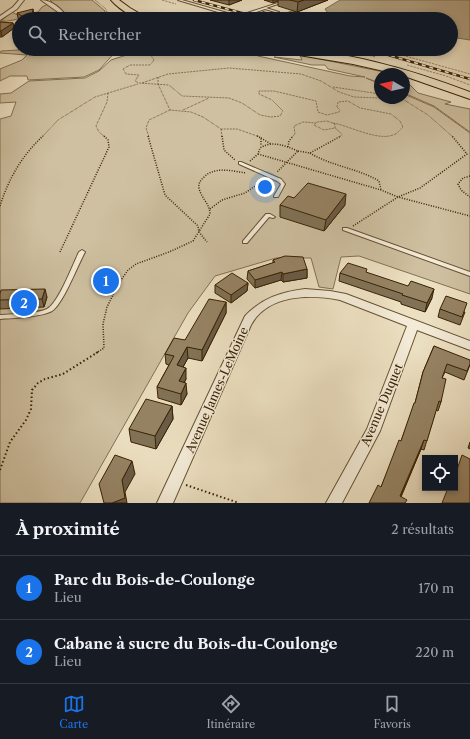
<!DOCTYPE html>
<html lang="fr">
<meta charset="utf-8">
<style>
:root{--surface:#171b24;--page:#242831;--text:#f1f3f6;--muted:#9ea1a6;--line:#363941;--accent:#1a73e8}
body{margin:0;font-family:"Libre Caslon Text",serif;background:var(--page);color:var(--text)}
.controls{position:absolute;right:12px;bottom:12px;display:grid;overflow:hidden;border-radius:0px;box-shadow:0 2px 6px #0003}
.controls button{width:36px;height:36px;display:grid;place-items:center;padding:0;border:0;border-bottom:1px solid var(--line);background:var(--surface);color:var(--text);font:20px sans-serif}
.compass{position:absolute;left:374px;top:68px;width:36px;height:36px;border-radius:50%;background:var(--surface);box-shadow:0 2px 6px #0003;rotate:279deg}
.you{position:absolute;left:265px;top:187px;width:14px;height:14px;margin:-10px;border:3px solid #fff;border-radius:50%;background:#1a73e8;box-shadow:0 0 0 6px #1a73e833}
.badge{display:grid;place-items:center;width:26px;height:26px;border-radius:50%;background:var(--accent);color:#fff;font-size:13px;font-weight:700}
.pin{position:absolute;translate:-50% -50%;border:2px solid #fff;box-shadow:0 1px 4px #0006}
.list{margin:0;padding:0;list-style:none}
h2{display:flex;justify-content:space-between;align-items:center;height:52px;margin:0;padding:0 16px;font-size:17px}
h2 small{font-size:13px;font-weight:400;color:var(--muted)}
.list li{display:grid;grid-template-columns:26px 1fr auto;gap:12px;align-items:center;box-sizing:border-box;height:64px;padding:0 16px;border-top:1px solid var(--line)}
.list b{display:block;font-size:15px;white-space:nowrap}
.list p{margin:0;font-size:13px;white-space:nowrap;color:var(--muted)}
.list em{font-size:13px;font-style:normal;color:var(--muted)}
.icon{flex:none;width:22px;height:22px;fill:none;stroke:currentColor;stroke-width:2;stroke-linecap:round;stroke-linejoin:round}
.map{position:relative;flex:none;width:470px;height:503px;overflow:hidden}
.search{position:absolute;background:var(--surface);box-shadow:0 2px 6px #0003;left:12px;right:12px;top:12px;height:44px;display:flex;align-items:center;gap:10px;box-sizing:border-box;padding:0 14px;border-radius:22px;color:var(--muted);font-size:15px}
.sheet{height:180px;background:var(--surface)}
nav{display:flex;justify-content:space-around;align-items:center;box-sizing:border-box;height:56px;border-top:1px solid var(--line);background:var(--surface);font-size:11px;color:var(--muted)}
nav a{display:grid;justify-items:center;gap:2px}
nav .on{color:var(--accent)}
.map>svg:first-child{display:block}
</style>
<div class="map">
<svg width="470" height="503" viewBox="0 0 470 503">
<rect width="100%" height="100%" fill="#ece0c2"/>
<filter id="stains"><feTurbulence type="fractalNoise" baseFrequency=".005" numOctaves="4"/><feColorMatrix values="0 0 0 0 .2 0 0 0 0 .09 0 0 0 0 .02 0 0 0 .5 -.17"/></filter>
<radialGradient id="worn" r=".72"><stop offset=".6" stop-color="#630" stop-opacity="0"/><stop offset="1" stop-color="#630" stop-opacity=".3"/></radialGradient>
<path fill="#cec0a1" stroke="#847051" d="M50,0H92L105,11V19H47L51,14C32,11 15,23 1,21L12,12L19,16L38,12L42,7L52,2Z
M292,11L322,19H285L276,16Z
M19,49H118L99,70L84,77L28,80L27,76H10L0,81V69L22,60L27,55L0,53L1,51L19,50Z
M145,49H182L206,51L217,49H235L261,51V55L258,56L350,76L365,77L328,69L325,65H312L274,57L302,60L300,55L394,74H380V83L366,78L380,84V98H404V94L434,107L470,133V294L359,256L341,257L333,289L319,287L311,258H276L215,276L188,313L80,503H0V119L11,116L16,102L0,103V94L11,93L29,81L85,78L99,71L111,60Z
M404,79L418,93L451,102L445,104L470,109V132L434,106L404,93Z"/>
<path fill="#af9f80" stroke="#806d4d" d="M340,0H470V40L451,37V19H348L328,13L325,9Z"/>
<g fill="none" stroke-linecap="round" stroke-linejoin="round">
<g stroke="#665131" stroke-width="2">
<path id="service" d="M178,0H182L238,16L287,0H290L266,8L279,12L271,16L262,14L263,12L271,14L275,12L265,9L238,18Z
M239,162H241L281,179L285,184L278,197H274V196L281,184L277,181L239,164Z
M266,214H270L275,217L273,218L269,217L247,243H243V241Z
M343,228H347L470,272V276L343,230Z
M82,250L85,252C78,265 63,304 52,311C41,317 13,318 0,319V315C13,314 36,314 47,309C58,304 73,264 79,252Z"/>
</g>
<g stroke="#665131" stroke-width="2">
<path id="minor" d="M19,0H24L17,9L0,20V16L13,7Z
M238,15L241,17L240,18L228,19Z
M305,289L330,291L346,294L470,341V350L417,330L380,431L342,503H326L367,429L407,326L340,300C310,294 268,294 251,325L173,503H157L245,316C262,298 281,292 305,289Z"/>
</g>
<g stroke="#665131" stroke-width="2">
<path id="tertiary" d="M41,0C53,0 62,10 69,19H63L58,12Z"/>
</g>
<g stroke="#392101" stroke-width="2">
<path id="primary" d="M111,0H119L130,8L149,19C134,19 121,11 111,0Z
M277,49C342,49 409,69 470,92V99L404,76V74H397L353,64L281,52Z"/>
</g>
<path stroke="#392101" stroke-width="1" stroke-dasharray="0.5 1" stroke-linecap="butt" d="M95,0L106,9L108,16L114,19
M162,0L176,4
M147,49L154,60L150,65H130L123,69L126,74L139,75L135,81L139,83L169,85L182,96L229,98L242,103L260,115L271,117L280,116L283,111L272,100L259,94V91H274L316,101L318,112L327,115L339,112L340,110L337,107L338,102L348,101L360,108L391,114L400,121L403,127C400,130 397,134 393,135C377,141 350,126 333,123
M344,49L376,57
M380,49L470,74
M399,49L409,52
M426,49L429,50
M407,65L446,76L470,85
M158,77V84L170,110L191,112L203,117L221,129H237L260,137
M142,83L168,74L229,68L301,74L321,81L339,92L354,97L380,98
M333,87L380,94
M404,97L407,96
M401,98L428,115L453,137
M183,110L209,98
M327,121L335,124V128L324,130L314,125L317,122Z
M335,128L342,134L340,137
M221,129L222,137
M42,137L58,120L95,97L138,84
M105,137L99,132L96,126L107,102L108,93
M149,137L146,128L149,120L170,110
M292,137L295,134L294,126L303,122L316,123"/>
<path stroke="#392101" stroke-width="1.5" stroke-dasharray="1 1.5" stroke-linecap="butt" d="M148,136L165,195L198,226L199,232L207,242
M222,136L224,150L235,160
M257,136L261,138V146
M261,138L271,144
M288,147L289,141L293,136
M298,151L310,153L341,136
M310,153C331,166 357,168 379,181L381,190
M258,154L381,190L398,197L420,188L467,154L452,136
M250,161L258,154L260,148C272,140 286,146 298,151L277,172
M470,176L463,178L458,184L461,190L470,197
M0,206C8,180 22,155 43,136
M210,209L222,200L245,193L264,180
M353,226L398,197L470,216
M60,252L109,147L108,140L104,136
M96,353L104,348L103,324L107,307L119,283L128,270L136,264L169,252L193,241L210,214C210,204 201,198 199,188C198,183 201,180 204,177C215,166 232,171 246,173"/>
<path stroke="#392101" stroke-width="2" stroke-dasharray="1.5 2.5" stroke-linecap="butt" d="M0,470L10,442L26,420L31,409L32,390L38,383L45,379L63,374L98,352
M186,485L239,503"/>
<use href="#service" fill="#f3ebd7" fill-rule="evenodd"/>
<use href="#minor" fill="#f3ebd7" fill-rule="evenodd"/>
<use href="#tertiary" fill="#f3ebd7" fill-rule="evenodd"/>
<use href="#primary" fill="#ece0c2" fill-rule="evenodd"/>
<g stroke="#392101" stroke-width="2.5">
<path id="rail" d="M194,0L264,19
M368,49L470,79"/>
</g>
<use href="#rail" stroke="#f3ebd7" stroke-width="1.5" stroke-dasharray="4" stroke-linecap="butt"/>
</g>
<path fill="#817257" stroke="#392101" d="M210,0H242L229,5Z
M264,0H328L297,12L278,6V1L273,3Z
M17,13L34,15V19H19L18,18Z
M0,22L13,23L14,28L2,37H0Z
M294,198L345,205L324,231L280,217V205Z
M273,260L307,269V278L283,282L281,280L255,288L247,279L248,271L273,263Z
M340,273H367L432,298L425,312L401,304V302L339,281Z
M248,283L247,291L231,303L215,293V285Z
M0,294L47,297L44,307L0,309Z
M226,302V313L202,361L188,358L183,367L186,379L184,383L187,394L181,405L158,398L157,387L169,365L166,364L165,354L185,340Z
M440,309L465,312L460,325L438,317Z
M434,346L470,365L464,380L445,372L442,378L441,402L438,411L436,410L424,450L421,449L401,497L381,487L401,441L415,403L423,372Z
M172,406L173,419L156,449L131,442L129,429Z
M470,442V449L468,448Z"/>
<path fill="#695c47" stroke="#392101" d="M229,0H242L229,5Z
M273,0H278V1L273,3Z
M304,0H328L297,12L298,2Z
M33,9L34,15V19H30Z
M13,23L14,28L2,37L1,31Z
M346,194L345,205L324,231L326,220Z
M307,269V278L283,282V274Z
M282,272L281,280L255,288V280Z
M248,283L247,291L231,303V295Z
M45,289L47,297L44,307L42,299Z
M434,289L432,298L425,312L427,303Z
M226,302V313L202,361V350Z
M187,347L188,358L178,376L177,365Z
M186,368V379L179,392V381Z
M186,383L187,394L181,405V394Z
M172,406L173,419L156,449L155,436Z
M424,440L421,449L398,503L400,496Z
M132,461L135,474L125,492L127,503H112L122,480Z"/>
<path fill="#968465" stroke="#392101" d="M290,0H304L298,2Z
M33,9L32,17L30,19H27L17,13Z
M0,22L13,23L1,31H0Z
M308,183L346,194L326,220L280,205L288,196L294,198Z
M285,256L303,257L307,269L283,274L282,272L255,280L248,271L275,262L273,260Z
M348,263L367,269L366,272L408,286L411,281L434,289L427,303L402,295L403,294L340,273Z
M232,273L248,283L231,295L215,285Z
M45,289L42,299L0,300V294L1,290Z
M446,296L467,303L462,317L440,309Z
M209,299L226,302L202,350L187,347L177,365L186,368L179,381L186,383L181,394L157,387L174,356L165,354L174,338L185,340Z
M434,346L470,360V364L467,371L447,364L442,378L446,379L441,402L439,401L427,441L424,440L400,496L407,500L405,503H369L378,485L381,487L399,440L401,441L414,403H415L423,372Z
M146,399L172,406L155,436L129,429Z
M115,455L132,461L122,480L125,498L112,503H104L99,484Z
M462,455L470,459V503H442L448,488H455V475Z"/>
<g text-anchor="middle" stroke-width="3" stroke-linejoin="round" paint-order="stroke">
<g font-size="12" fill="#392101" stroke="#f3ebd7">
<text transform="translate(217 390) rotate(-66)" y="4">Avenue James-LeMoine</text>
<text transform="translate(382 405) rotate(-67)" y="4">Avenue Duquet</text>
</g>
</g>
<rect width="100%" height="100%" filter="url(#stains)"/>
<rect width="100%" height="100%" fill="url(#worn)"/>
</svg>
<div class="controls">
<button><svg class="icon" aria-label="locate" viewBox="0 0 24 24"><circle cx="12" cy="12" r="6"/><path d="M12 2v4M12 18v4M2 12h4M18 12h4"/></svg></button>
</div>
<svg class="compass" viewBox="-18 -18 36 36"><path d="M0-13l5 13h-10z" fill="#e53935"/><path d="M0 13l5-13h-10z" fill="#9ea1a6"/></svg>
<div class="you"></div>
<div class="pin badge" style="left:106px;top:281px">1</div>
<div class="pin badge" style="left:24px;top:303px">2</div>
<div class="search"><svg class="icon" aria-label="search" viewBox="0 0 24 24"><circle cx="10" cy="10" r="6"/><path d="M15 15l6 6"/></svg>Rechercher</div>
</div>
<section class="sheet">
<h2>À proximité<small>2 résultats</small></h2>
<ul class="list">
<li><span class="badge">1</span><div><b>Parc du Bois-de-Coulonge</b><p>Lieu</p></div><em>170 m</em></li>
<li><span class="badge">2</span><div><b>Cabane à sucre du Bois-du-Coulonge</b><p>Lieu</p></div><em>220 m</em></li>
</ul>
</section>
<nav>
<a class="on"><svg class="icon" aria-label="map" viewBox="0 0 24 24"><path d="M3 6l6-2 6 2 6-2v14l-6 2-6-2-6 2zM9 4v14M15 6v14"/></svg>Carte</a>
<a><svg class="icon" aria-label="directions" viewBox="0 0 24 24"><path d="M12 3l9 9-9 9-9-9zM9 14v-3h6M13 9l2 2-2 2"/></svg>Itinéraire</a>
<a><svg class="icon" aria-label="saved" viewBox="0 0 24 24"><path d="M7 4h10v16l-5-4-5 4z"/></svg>Favoris</a>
</nav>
